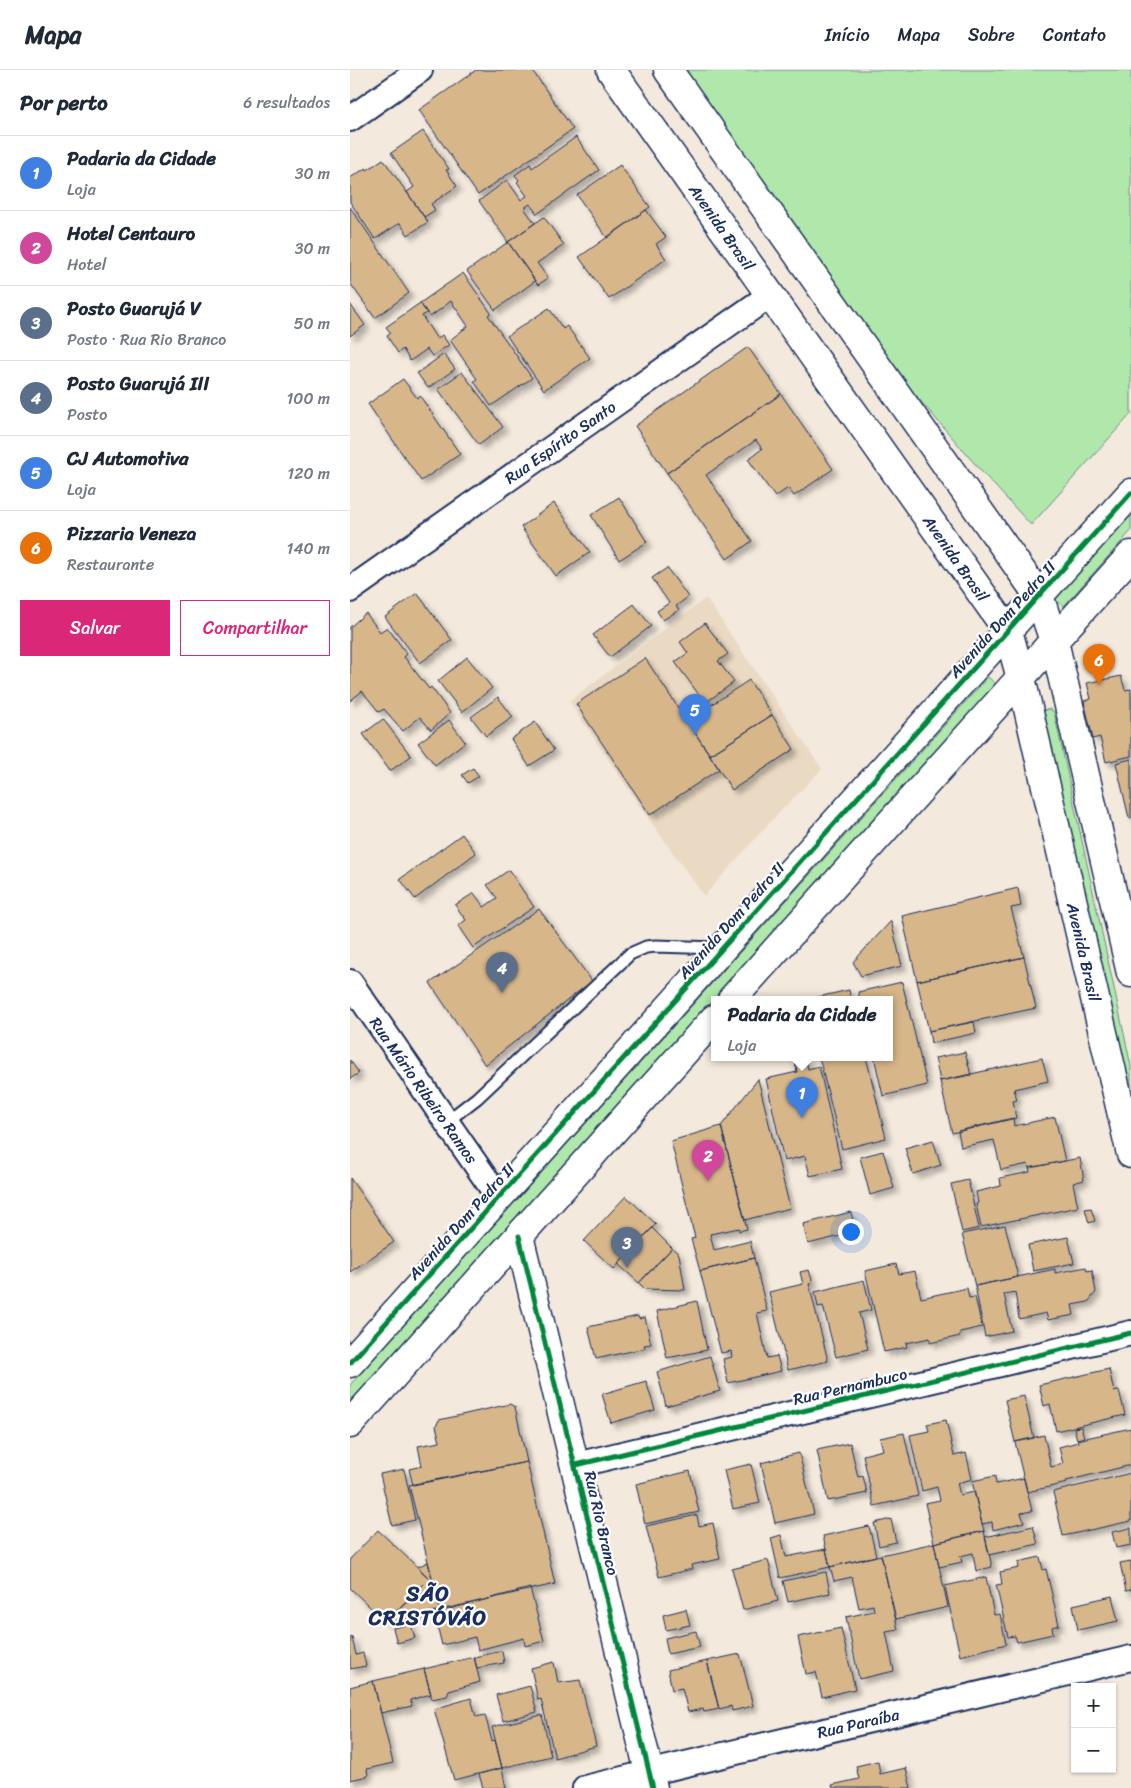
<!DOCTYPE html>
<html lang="pt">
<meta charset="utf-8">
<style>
:root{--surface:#fff;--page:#f6f6f7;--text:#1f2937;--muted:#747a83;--line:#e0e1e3;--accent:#db2777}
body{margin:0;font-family:Sriracha,sans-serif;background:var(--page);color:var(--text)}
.controls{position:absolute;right:15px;bottom:15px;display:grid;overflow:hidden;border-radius:0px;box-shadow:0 1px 4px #0004}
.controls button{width:45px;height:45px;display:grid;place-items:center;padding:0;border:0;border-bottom:1px solid var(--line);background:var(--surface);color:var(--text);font:25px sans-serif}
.you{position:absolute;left:500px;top:1161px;width:18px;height:18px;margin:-12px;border:4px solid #fff;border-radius:50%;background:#1a73e8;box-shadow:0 0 0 8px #1a73e833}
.badge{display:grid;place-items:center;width:32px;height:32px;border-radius:50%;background:var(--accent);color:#fff;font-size:16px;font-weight:700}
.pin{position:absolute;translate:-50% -41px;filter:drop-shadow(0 1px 2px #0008)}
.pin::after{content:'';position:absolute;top:26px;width:18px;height:15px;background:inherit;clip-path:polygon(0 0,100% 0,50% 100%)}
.popup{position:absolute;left:361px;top:926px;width:182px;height:65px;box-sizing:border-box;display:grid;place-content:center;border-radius:0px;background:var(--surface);filter:drop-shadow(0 1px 4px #0005);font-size:16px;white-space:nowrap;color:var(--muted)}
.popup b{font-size:19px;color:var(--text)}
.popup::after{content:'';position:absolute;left:50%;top:100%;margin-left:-10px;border:10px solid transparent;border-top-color:var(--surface)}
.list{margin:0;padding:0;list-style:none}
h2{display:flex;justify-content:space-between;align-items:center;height:65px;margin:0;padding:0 20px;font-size:21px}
h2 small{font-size:16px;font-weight:400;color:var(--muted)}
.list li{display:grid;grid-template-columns:32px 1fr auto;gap:15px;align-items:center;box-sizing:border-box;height:75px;padding:0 20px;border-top:1px solid var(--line)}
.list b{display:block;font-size:19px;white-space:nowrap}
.list p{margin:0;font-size:16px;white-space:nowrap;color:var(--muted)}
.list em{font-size:16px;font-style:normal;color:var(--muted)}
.actions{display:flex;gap:10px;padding:15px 20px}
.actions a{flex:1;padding:11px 0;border:1px solid var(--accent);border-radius:0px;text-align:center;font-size:18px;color:var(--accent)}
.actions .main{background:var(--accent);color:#fff}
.map{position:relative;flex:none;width:781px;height:1718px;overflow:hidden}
header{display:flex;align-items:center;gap:30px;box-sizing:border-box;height:70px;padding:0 25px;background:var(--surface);border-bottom:1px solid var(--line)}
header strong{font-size:24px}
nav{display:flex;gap:28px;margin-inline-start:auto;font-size:18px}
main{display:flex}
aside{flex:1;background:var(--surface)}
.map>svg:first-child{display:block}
</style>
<header>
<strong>Mapa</strong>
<nav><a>Início</a><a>Mapa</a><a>Sobre</a><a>Contato</a></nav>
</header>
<main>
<aside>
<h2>Por perto<small>6 resultados</small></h2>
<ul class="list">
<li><span class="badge" style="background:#3f7fe0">1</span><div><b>Padaria da Cidade</b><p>Loja</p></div><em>30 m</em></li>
<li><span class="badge" style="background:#d1479c">2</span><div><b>Hotel Centauro</b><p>Hotel</p></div><em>30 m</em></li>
<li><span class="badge" style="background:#5c6f8a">3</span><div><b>Posto Guarujá V</b><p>Posto · Rua Rio Branco</p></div><em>50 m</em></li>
<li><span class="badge" style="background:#5c6f8a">4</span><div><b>Posto Guarujá III</b><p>Posto</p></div><em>100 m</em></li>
<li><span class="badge" style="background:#3f7fe0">5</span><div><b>CJ Automotiva</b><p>Loja</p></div><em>120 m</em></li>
<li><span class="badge" style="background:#e8710a">6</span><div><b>Pizzaria Veneza</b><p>Restaurante</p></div><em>140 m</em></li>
</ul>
<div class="actions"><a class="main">Salvar</a><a>Compartilhar</a></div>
</aside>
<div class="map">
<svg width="781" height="1718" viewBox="0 0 781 1718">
<defs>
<filter id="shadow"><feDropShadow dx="4.5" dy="4.5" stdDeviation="2.5" flood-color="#0004"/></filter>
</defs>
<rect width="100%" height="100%" fill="#f3e9dc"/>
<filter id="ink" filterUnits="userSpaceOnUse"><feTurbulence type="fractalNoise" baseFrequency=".02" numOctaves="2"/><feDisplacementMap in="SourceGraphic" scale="10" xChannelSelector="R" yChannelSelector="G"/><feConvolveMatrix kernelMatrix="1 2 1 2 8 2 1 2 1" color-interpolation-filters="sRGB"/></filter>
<g filter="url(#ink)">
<path fill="#ebdac3" d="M356,528L472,699L422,750L354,826L301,752L219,631Z"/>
<path fill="#b0e8ab" stroke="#668c84" d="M329,0H781V344L681,455L632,402L543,299Z
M781,443V461L714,536L703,529Z
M638,607L648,616L0,1334V1315Z
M700,639L704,642L781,996V1061L691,645L694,640Z"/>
<path fill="#d7b68a" stroke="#1b2f5e" filter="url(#shadow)" d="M126,0H182L223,59L128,125L69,40Z
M73,61L99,99L96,100L107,116L81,134L85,140L74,147L57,122L64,117L41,83Z
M226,67L249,100L187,144L180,134L174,138L185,153L158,172L129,131L157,110L171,130L177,126L167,112L169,110L165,105L180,94L182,98Z
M33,89L78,152L58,165L50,153L25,169L0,132V108L16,98L17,100Z
M270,95L300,137L257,168L227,125Z
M0,137L59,223L25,248L0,213Z
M296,140L316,167L306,174L316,189L259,229L229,187Z
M194,147L214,175L187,193L198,208L188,215L158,172Z
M158,172L185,211L145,240L117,201Z
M113,203L141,243L138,245L182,308L141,336L124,311L127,309L100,270L118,256L101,231L80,247L70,233Z
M70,233L77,243L72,246L87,269L92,265L99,275L82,286L77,279L60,291L53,279L48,283L37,266L41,263L36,257Z
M0,234L15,255L0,266Z
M199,238L213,259L217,256L240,288L194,320L157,266Z
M398,277L431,324L317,403L285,356Z
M94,284L105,299L78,318L67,303Z
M112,302L153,357L129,375L88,319Z
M53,309L67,328L70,326L110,384L71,411L18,334Z
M431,324L483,399L444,426L438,418L425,427L398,389L412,379L406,370L356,405L402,471L377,489L317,403Z
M269,427L297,472L269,490L241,445Z
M204,433L240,482L206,506L171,457Z
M317,498L338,527L326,536L329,540L313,550L307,541L319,533L302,508Z
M67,523L102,570L70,593L35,547Z
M284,534L301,556L260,587L243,565Z
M16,543L30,562L37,557L57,584L54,587L79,619L81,617L100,643L81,660L70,647L53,661L34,639L29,642L12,621L0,631V557Z
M355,553L378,584L368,591L384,612L355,633L325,592L338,583L330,572Z
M117,587L142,618L112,642L88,611Z
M295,588L369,699L300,745L226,634Z
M771,606L775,620L781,619V686L756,692L750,667L743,669L734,631L741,629L737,613Z
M399,610L422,645L360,685L337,651Z
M148,627L163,647L136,666L121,647Z
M422,645L444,679L382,720L360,685Z
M33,649L61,686L40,701L13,664Z
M99,650L115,672L85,695L68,673Z
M185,652L204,680L179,696L161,669Z
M781,689V748H779L766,693Z
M123,698L129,706L118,713L112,705Z
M112,764L126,783L65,829L50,809Z
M159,800L184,837L123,878L108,856L116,850L105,835L124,823L134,837L147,828L137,815Z
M668,818L671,836L661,838L674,887L567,911L552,846Z
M189,839L242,911L135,995L80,913Z
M541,851L552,896L511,906L503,892Z
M674,887L686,938L579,961L567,911Z
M552,912L577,1015L533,1026L524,987H540V929H510L508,922Z
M499,920L501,929H459Z
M624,952L626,963L581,973L579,961Z
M615,982L621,1005L590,1011L585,988Z
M469,987H516L536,1068L492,1079Z
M692,988L698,1011L664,1019L667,1030L663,1031L666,1048L602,1063L590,1011Z
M456,989L458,999L469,996L492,1099L460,1106L455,1086L434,1091L416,1009L447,1002L445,992Z
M0,990L9,1003L0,1009Z
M408,1009L440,1138L395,1150L371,1056Z
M705,1047L715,1091L679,1098L678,1094L651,1100L644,1070L611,1077L608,1061L663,1048L664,1056Z
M371,1056L397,1159L389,1161V1158L360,1164L364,1180L400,1171L404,1188L350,1201L341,1169L345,1168L321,1071Z
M583,1070L591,1095L563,1104L555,1078Z
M533,1081L544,1118L520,1125L510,1087Z
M730,1088L734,1110L723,1113L728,1137L631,1157L626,1134L628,1133L626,1122L651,1116L650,1108L680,1102L679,1098Z
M0,1108L44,1172L0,1202Z
M618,1110L629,1158L612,1162L601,1114Z
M276,1126L306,1154L264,1199L234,1171Z
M741,1138L745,1151L739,1153L735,1139Z
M501,1142L506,1162L458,1174L453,1154Z
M655,1155L668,1207L625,1216L612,1164Z
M302,1158L322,1178L289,1213L268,1194Z
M718,1167L724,1193L683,1201L678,1175Z
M322,1178L329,1184L335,1220L295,1219L289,1213Z
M404,1188L417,1241L407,1243L417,1288L427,1286L431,1301L378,1313L373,1289L382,1287L381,1281L371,1283L350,1201Z
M546,1194L549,1204L565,1201L571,1228L617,1218L619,1228L625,1227L632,1257L610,1262V1266L580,1273V1268L556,1273L557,1277L534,1282L515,1201Z
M736,1197L737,1201L742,1200L746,1222L738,1232L722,1235L724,1245L698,1250L696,1243L669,1249L665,1222L654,1224L662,1261L635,1267L625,1216L705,1199V1203Z
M459,1200L463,1213L459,1214L478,1291L438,1300L419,1222L453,1214L450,1202Z
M514,1210L521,1240L509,1243L518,1279L486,1287L473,1236L468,1237L465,1222Z
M347,1231L357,1280L317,1288L307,1241Z
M288,1246L289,1249L295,1247L301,1274L294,1275L295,1278L246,1289L238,1257Z
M360,1286L370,1321L316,1336L307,1302Z
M759,1299L764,1322L769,1320L775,1345L706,1361L700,1334L694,1336L689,1315Z
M296,1311L305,1340L261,1353L252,1324Z
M674,1326L684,1368L665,1372L655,1330Z
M160,1334L165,1337L177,1392L63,1415L59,1399L72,1396L68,1376L90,1372L86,1356L89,1350Z
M596,1350L604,1386L616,1383L622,1409L607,1413L610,1425L624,1422L634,1461L584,1473L575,1433L590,1430L587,1417L572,1421L560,1365L579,1361L577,1354Z
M731,1357L734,1367L727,1369L724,1358Z
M781,1358V1395L716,1411L717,1413L677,1422L665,1372L694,1365L701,1397L713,1394L709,1377L728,1372L727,1370Z
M554,1363L568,1426L524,1436L513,1385L533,1380L530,1368Z
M500,1373L508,1407L513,1406L517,1423L478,1431L467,1380Z
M449,1383L464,1444L425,1453L411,1393Z
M177,1392L205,1514L90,1540L59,1415Z
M401,1394L410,1433L383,1439L374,1400Z
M54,1399L65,1450L42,1455L30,1404Z
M340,1401L349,1442L295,1454L286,1414Z
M781,1403V1451L713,1466L703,1422Z
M645,1406L646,1414L674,1408L682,1441L671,1443L674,1452L643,1460L642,1452L632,1454L622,1411Z
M347,1445L349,1456L363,1453L370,1489L341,1495L342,1499L309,1507L296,1456Z
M541,1449L546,1472L529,1476L524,1453Z
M519,1456L526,1486L480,1497L473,1466Z
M683,1456L688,1474L639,1485L635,1467Z
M781,1458V1475L766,1478L762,1462Z
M28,1460L79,1508L36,1552L0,1518V1489Z
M634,1461L642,1497L626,1501L623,1483L610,1486L612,1492L589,1497L584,1473Z
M431,1465L436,1487L476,1479L480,1497L430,1508L421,1468Z
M584,1473L598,1537L546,1549L531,1485Z
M531,1485L548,1560L536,1562L544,1601L509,1609L496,1547L524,1541L523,1535L509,1538L502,1507L484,1511L480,1497Z
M690,1487L693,1500L696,1499L709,1555L702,1557L703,1564L667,1572L665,1566L658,1567L646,1515L652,1514L650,1502L669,1498L668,1492Z
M418,1490L428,1531L393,1540L382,1499Z
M781,1491V1520L776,1521L770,1493Z
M78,1492L90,1540L43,1552L40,1548L54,1533L73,1530L70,1517L79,1508L67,1497Z
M476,1502L480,1523L438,1532L433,1511Z
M636,1507L644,1545L650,1544L656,1574L610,1586L595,1516Z
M180,1518L194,1571L175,1576L174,1568L128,1580L125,1567L92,1575L84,1543Z
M762,1526L768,1551L728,1560L723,1535Z
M336,1539L340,1555L316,1560L313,1545Z
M61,1554L65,1568L47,1573L43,1558Z
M491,1558L505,1619L472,1627L466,1602L456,1604L448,1567Z
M346,1561L350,1577L318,1584L315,1568Z
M2,1567L6,1585L13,1583L16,1596L0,1599V1568Z
M152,1581L154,1593L127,1598L124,1587Z
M390,1584L403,1636L382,1641L381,1636L369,1639L357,1591Z
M124,1587L130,1612L99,1621L97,1626L82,1629L74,1599Z
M357,1591L369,1639L354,1642L353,1639L338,1642L332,1618L322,1620L318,1600Z
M204,1592L208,1613L230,1610L246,1676L205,1688L191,1629L188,1630L181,1598Z
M74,1599L81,1624L60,1630L62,1636L31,1643L23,1611Z
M23,1611L43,1693L17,1699L18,1706L0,1710V1617Z
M180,1616L187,1642L153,1651L146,1625Z
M121,1628L126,1647L135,1645L142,1671L145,1670L152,1698L104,1710L84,1639Z
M192,1645L201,1686L152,1698L142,1657Z
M528,1691L530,1704L556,1698L561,1718H483L482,1715L509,1709L506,1696Z
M152,1698L156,1718H133L129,1704Z"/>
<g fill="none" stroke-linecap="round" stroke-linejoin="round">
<g stroke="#1b2f5e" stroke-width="15">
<path id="service" d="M96,1052L127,1028L280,884L296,877L306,876L368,878"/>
</g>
<g stroke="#1b2f5e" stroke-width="28">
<path id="minor" d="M0,49L70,0
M0,520L420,225
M0,912L149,1128
M226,1395L781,1263
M235,1718L781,1588"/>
</g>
<g stroke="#1b2f5e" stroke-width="31">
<path id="tertiary" d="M169,1166L303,1718"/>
</g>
<g stroke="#1b2f5e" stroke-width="31">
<path id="secondary" d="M261,0L658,561L671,608L781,1084
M318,0L689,526L704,571L781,903"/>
</g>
<g stroke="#1b2f5e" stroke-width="31">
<path id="primary" d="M382,929L781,485
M0,1293L781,423
M0,1354L364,949"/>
</g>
<use href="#service" stroke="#fff" stroke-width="11"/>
<use href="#minor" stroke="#fff" stroke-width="24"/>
<use href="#tertiary" stroke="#fff" stroke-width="28"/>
<use href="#secondary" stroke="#fff" stroke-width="28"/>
<use href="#primary" stroke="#fff" stroke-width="28"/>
<g stroke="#fff" stroke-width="8">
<path id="cycleway" d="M169,1166L303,1718
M0,1293L781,423
M226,1395L781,1263"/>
</g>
<use href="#cycleway" stroke="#00873e" stroke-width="5"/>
</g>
</g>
<g text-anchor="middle" stroke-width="4.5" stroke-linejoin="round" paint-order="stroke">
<g font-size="16" fill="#1b2f5e" stroke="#fff">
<text transform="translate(372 157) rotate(55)" y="6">Avenida Brasil</text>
<text transform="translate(210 372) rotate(-35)" y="6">Rua Espírito Santo</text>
<text transform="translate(606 488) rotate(55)" y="6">Avenida Brasil</text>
<text transform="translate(652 549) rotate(-48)" y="6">Avenida Dom Pedro II</text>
<text transform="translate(381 850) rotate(-48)" y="6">Avenida Dom Pedro II</text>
<text transform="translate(734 882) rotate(77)" y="6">Avenida Brasil</text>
<text transform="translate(74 1020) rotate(55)" y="6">Rua Mário Ribeiro Ramos</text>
<text transform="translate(111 1151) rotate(-48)" y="6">Avenida Dom Pedro II</text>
<text transform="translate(500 1316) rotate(-13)" y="6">Rua Pernambuco</text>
<text transform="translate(252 1453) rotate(77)" y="6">Rua Rio Branco</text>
<text transform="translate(508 1653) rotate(-13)" y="6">Rua Paraíba</text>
</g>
<g font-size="21" font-weight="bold" letter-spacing="1" fill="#1b2f5e" stroke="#fff">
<text x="78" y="1531">SÃO<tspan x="78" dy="24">CRISTÓVÃO</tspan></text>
</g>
</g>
</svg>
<div class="controls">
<button>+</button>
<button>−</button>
</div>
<div class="you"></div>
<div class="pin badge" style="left:452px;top:1048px;background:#3f7fe0">1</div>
<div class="popup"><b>Padaria da Cidade</b>Loja</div>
<div class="pin badge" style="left:358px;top:1111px;background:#d1479c">2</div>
<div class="pin badge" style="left:277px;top:1198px;background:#5c6f8a">3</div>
<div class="pin badge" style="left:152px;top:923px;background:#5c6f8a">4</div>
<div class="pin badge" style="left:345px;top:665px;background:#3f7fe0">5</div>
<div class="pin badge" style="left:749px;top:615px;background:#e8710a">6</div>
</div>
</main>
